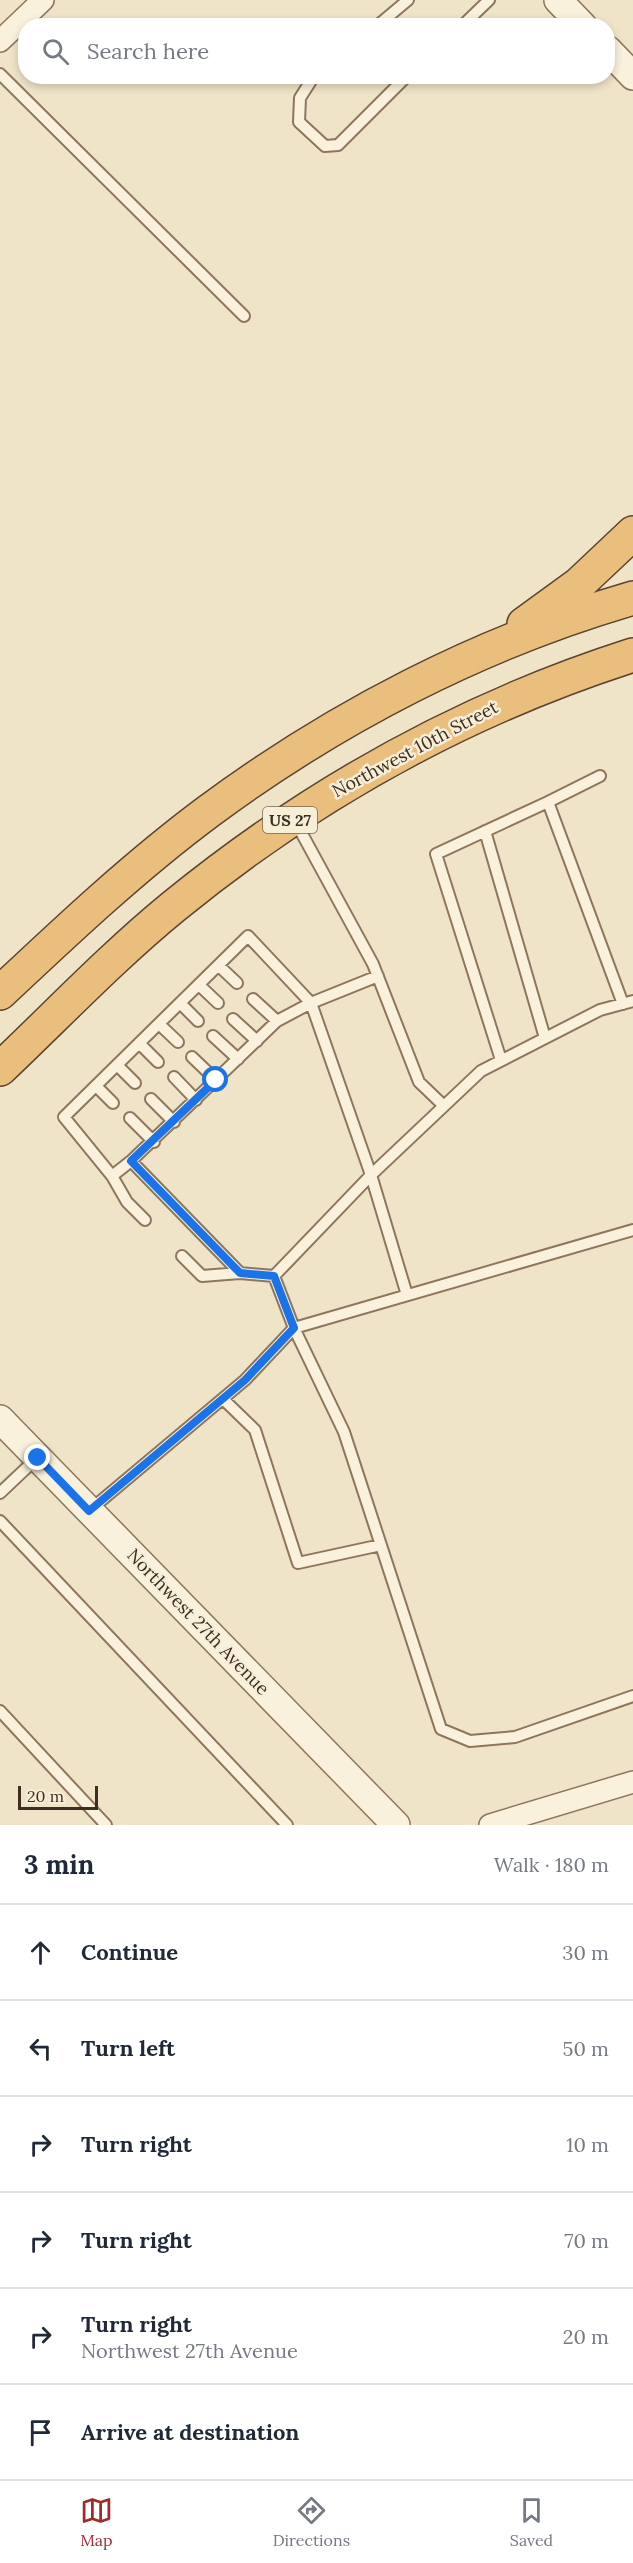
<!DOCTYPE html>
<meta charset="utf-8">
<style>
:root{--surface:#fff;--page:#f6f6f7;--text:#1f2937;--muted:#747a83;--line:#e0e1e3;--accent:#9e2a2b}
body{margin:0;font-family:Lora,serif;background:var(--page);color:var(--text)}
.scale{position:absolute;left:18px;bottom:15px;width:80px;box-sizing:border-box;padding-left:6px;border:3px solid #3d2e20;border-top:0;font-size:16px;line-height:21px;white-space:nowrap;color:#3d2e20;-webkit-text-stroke:4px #f7eed8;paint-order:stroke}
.stop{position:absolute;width:18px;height:18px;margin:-14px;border:4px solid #1a73e8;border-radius:50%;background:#fff}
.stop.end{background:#1a73e8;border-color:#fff;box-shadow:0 2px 6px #0008}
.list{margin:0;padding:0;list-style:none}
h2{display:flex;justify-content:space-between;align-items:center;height:78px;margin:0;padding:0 24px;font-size:26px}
h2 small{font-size:20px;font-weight:400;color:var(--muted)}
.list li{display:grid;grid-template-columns:39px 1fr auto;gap:18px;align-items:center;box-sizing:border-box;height:96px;padding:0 24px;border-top:2px solid var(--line)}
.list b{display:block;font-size:22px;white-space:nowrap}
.list p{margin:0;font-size:20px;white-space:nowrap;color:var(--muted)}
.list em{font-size:20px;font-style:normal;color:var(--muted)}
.icon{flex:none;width:33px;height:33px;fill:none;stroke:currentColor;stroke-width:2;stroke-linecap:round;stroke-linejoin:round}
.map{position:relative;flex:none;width:633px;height:1825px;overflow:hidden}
.search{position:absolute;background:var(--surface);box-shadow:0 3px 9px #0003;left:18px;right:18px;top:18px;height:66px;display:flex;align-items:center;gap:15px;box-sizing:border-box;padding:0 21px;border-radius:24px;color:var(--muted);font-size:22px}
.sheet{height:654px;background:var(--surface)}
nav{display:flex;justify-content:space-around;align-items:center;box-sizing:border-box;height:84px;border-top:2px solid var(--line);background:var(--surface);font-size:16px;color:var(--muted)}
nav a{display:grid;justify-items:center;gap:3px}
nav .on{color:var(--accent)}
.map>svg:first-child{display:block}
</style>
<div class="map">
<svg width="633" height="1825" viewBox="0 0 633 1825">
<rect width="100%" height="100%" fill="#f0e4c8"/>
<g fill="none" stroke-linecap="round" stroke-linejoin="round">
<g stroke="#8d765c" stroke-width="14">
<path id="service" d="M377,26L408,0
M462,26L489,0
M0,74L244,316
M314,76L300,98L299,122L325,146L338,145L407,76
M548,802L600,776
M295,821L373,964L419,1082L444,1106
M485,831L545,1038
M219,966L237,983
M378,976L311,1003L371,1175L407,1295
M199,985L218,1003
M253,999L277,1021
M180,1003L198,1021
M233,1019L257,1041
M159,1024L178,1042
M213,1036L238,1059
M139,1043L158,1062
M192,1057L216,1080
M501,1060L436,854L548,802L623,1004
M117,1065L135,1083
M174,1077L196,1100
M96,1086L113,1103
M151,1099L174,1122
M130,1118L154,1142
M131,1161L277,1021L311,1003L248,936L64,1117L112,1176L131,1161L240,1273L274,1276
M112,1176L127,1202L145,1220
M633,1230L294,1328L344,1432L441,1729L470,1741L515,1737L633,1696
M182,1256L202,1276L240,1273
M223,1399L255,1430L298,1563L381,1545
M0,1493L37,1458
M90,1510L245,1380L294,1328L274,1276L371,1175L481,1071L600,1010L633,1001
M0,1521L287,1825
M0,1711L106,1825"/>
</g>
<g stroke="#8d765c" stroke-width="24">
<path id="minor" d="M0,41L43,0
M490,1825L633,1782"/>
</g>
<g stroke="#8d765c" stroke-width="30">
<path id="tertiary" d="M558,0L583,26
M608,50L633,76
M0,1419L396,1825"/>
</g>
<g stroke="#5b4430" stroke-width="36">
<path id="trunk" d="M524,624L579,584L633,533
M0,993C67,930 135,866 209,811C336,717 481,642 633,598
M0,1069C57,1015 112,957 173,907C310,795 464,709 633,655"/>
</g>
<use href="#service" stroke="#faf1dc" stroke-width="10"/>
<use href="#minor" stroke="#faf1dc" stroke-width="21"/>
<use href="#tertiary" stroke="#faf1dc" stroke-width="27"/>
<use href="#trunk" stroke="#eabe7c" stroke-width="33"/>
</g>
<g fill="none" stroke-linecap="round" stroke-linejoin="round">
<path stroke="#1a73e8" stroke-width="8" d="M38,1458L89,1511L245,1380L294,1328L274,1276L240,1273L131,1161L216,1080"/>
</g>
<g text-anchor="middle" stroke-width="5" stroke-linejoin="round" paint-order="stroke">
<rect fill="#f7eed8" stroke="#756857" stroke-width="1.5" x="263" y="807" width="54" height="26" rx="4.5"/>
<g font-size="16" font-weight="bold" fill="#3d2e20">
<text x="290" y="826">US 27</text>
</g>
<g font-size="18" fill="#3d2e20" stroke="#f7eed8">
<text transform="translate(415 749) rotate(-28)" y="6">Northwest 10th Street</text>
<text transform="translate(198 1622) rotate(46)" y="6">Northwest 27th Avenue</text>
</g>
</g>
</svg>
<div class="scale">20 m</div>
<div class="stop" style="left:216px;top:1080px"></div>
<div class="stop end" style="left:38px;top:1458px"></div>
<div class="search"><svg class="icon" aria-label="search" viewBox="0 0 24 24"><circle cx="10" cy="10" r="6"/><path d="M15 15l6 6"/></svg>Search here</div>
</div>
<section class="sheet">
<h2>3 min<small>Walk · 180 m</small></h2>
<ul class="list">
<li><svg class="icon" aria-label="ahead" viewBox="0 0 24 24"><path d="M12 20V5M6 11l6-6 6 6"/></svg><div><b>Continue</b></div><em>30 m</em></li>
<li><svg class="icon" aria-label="left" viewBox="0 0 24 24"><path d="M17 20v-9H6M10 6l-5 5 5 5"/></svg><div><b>Turn left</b></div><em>50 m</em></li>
<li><svg class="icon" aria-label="right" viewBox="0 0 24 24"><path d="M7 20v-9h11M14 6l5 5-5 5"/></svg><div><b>Turn right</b></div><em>10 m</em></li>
<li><svg class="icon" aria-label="right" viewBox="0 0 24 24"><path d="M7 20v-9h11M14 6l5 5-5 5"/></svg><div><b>Turn right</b></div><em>70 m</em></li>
<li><svg class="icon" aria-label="right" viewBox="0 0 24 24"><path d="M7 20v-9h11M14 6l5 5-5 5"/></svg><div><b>Turn right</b><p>Northwest 27th Avenue</p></div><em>20 m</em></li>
<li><svg class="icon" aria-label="arrive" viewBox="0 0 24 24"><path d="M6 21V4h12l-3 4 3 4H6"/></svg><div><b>Arrive at destination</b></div></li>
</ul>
</section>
<nav>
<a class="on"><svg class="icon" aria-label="map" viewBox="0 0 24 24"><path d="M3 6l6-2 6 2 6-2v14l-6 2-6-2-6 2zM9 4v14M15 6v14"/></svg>Map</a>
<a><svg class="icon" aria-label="directions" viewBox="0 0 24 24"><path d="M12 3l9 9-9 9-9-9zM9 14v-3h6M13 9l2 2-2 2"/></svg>Directions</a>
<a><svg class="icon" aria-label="saved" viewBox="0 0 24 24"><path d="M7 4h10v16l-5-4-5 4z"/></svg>Saved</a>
</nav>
